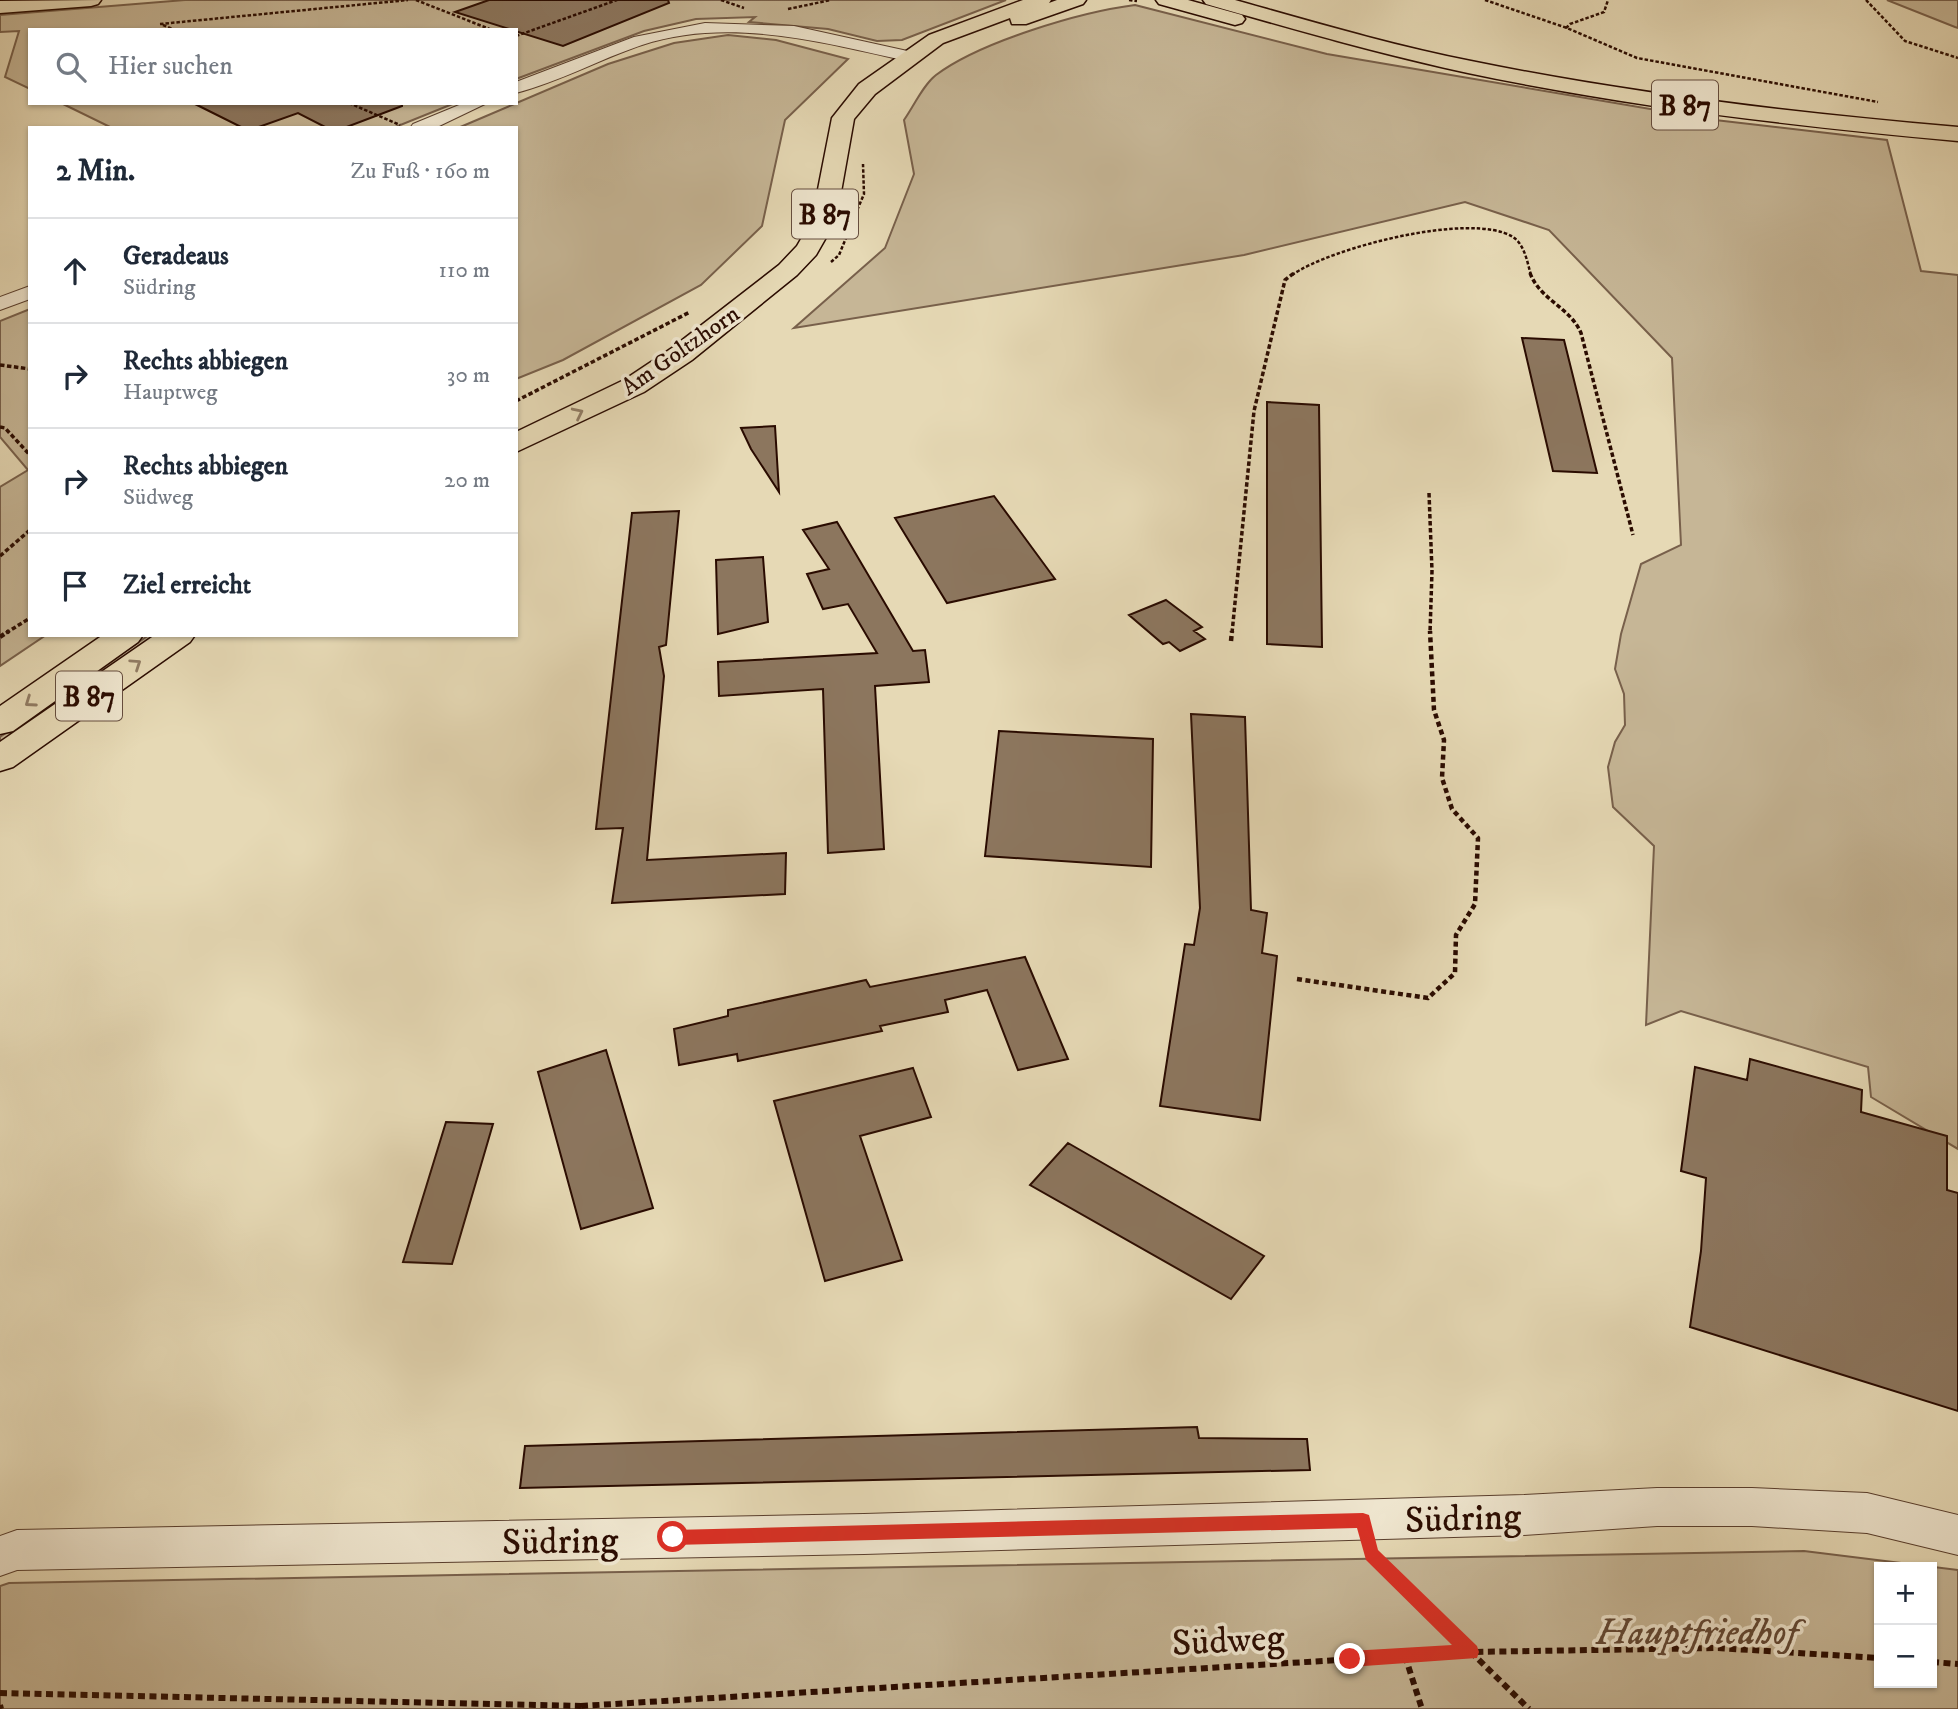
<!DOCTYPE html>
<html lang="de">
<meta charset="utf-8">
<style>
:root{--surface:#fff;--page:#f6f6f7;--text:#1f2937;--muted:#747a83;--line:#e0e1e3}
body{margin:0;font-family:"IM FELL DW Pica",serif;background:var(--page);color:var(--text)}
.controls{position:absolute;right:21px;bottom:21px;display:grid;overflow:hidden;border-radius:0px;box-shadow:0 2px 5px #0004}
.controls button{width:63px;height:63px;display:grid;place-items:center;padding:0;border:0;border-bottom:2px solid var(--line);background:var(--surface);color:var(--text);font:35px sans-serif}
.stop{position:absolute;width:21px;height:21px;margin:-16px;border:5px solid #d93025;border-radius:50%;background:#fff}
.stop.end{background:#d93025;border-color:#fff;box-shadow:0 2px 7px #0008}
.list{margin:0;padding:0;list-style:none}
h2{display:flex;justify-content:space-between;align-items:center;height:91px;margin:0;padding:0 28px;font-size:30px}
h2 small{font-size:23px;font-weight:400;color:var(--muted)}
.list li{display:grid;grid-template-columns:46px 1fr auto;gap:21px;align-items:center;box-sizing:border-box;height:105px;padding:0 28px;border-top:2px solid var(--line)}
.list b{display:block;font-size:26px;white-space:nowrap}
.list p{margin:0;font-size:23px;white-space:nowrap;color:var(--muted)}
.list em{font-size:23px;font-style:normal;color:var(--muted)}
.icon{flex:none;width:38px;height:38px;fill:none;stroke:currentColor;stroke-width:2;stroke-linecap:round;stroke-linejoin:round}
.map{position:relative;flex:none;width:1958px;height:1709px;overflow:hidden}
.search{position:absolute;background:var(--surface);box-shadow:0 2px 5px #0004;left:28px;top:28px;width:490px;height:77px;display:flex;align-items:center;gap:18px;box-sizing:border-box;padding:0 24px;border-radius:0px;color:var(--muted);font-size:26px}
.panel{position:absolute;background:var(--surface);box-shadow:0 2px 5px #0004;left:28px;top:126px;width:490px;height:511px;border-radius:0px}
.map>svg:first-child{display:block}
</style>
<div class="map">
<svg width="1958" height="1709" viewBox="0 0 1958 1709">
<rect width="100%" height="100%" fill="#e6d9b5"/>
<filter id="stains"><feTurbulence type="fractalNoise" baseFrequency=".00286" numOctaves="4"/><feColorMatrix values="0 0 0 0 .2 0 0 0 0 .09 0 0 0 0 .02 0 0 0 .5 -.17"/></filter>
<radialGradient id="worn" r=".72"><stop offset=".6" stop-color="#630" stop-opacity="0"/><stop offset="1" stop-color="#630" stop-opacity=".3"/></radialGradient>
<path fill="#c6b696" stroke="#78604b" stroke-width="2" fill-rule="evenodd" d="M185,0H1006L902,40L877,41L828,29L749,22L755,17L696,19L644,31L516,79V30H30V89L5,77L19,31L0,32V15Z
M1887,0H1958V28L1955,27Z
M1135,5L1327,54L1715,120L1887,140L1921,271L1958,275V1149L1871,1097L1868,1067L1681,1011L1646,1025L1654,846L1613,807L1608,767L1615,742L1625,725L1624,694L1615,669L1621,634L1641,564L1681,545L1672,358L1549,230L1465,202L1244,255L794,328L885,248L914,174L904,120C914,106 923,85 936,75C980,42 1080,12 1135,5Z
M728,35L776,40L848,59L785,120L762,226L701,285L563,360L516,379V128H458L608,64L674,43Z
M61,103H455L393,128H112Z
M30,309V635H46L0,666V487L28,470L0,437V321Z
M149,635H160L0,747V737Z
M1804,1551L1958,1570V1709H0V1586L9,1583ZM1879,1567H1932V1683H1879Z"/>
<path fill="#8c765e" stroke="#2a0b00" stroke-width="2" d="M489,0H668L669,3L563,46L455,12Z
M193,103H402V106L344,128H327L298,113L256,128H243Z
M1522,338L1564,340L1597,473L1553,471Z
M1267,402L1319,405L1322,647L1267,644Z
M775,426L779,492L751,449L741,428Z
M994,496L1055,579L947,603L895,518Z
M679,511L666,645L659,647L664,676L647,860L786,853L785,894L612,903L623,828L596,829L632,513Z
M837,522L913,651L925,650L929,682L875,686L884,849L828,853L823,689L719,696L718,662L877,653L848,604L823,609L807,574L829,569L803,530Z
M763,557L768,622L718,634L716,560Z
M1166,600L1202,627L1194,631L1205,639L1180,651L1169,642L1163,644L1129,615Z
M1191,714L1245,717L1251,910L1267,913L1262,953L1277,956L1260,1120L1160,1106L1185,944L1194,945L1200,908Z
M999,731L1153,739L1151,867L985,856Z
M1025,957L1068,1059L1018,1070L987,990L945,1000L948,1012L880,1026L882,1031L738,1061L737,1054L679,1065L674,1029L728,1016V1010L866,980L870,987Z
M606,1050L653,1208L581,1229L538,1072Z
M1750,1059L1862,1090L1861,1112L1947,1136V1190L1958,1193V1411L1690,1327L1701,1251L1706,1178L1681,1171L1695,1067L1747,1080Z
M913,1068L931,1117L860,1136L902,1260L825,1281L774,1101Z
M446,1122L493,1124L452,1264L403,1262Z
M1068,1143L1264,1256L1231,1299L1030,1185Z
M1197,1427L1199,1438L1307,1439L1310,1470L520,1488L525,1446Z"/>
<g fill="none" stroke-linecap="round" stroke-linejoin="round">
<g stroke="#593e2d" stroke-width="2">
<path id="minor" d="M705,23L794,26L912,52L920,57L912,62C825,43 730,16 642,45C600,59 559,82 516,93V82L634,37Z
M464,103H487L435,128H410L413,124Z
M30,286V299L0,310V297Z
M1657,1488H1752L1867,1493L1958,1515V1555L1867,1533L1752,1526H1657L1524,1535L864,1554L17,1570L0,1576V1536L17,1530L864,1514L1524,1495Z"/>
</g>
<g stroke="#2a0b00" stroke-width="3">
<path id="major" d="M1023,0H1051L1049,3L1057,0H1086L1083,4L1026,24H1012L1010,18L943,43L875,94L854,119L836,220L816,255L797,275L692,360L644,392L516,452V432L624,380L672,348L779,265L797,246L812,220L832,118L859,84L929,35Z
M1156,0H1188L1242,15L1245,19L1242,23L1235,25L1159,4Z
M1203,0H1235C1313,22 1391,45 1471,61C1632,94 1794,113 1958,127V141C1794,126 1630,107 1468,73C1380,54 1293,29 1206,4Z
M103,635H143L138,642L13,731L0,734V706Z
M155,635H195L190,642L13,767L0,771V742Z"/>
</g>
<g stroke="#2a0b00" stroke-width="3">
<path id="highway" d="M101,0L98,4L91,6L0,13V1Z"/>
</g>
<path stroke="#2a0b00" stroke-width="2.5" stroke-dasharray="3.5 2" stroke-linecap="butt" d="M416,0L492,30
M721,0L744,8
M1129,0L1137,1
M1485,0L1567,28L1637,58L1878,102
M1866,0L1905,41L1958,58
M788,9L831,0
M160,24L408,0
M163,25L175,30
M1566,28L1570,24L1604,12L1608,0
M516,36L617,0
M349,103L400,125
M853,220L864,194L863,164
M831,262L839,255L846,238
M1292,275C1330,248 1471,211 1513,237C1525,245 1527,262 1531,275"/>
<path stroke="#2a0b00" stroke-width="3.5" stroke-dasharray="4.5 2.5" stroke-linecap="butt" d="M1530,273C1540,300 1570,307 1581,333L1633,535
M0,365L30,369
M516,401L690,312
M0,427L5,428L30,455
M1429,493L1432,571L1430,633
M0,556L30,530
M6,633L30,618
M1232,633L1254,411L1285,280L1294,273"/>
<path stroke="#2a0b00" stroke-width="4.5" stroke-dasharray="5 3.5" stroke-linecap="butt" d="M0,637L9,631
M1231,641L1232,631
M1297,979L1428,998L1455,973L1456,935L1475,904L1478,838L1452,809L1442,778L1444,740L1434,710L1430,631"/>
<path stroke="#2a0b00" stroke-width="6" stroke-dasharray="7 4.5" stroke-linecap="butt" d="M1372,1555L1529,1709
M1405,1656L1422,1709
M1932,1662L1958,1664
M0,1693L581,1706L583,1709
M0,1705L1,1709
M581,1706L1471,1652L1718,1648L1879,1658"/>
<use href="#minor" fill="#efe6cf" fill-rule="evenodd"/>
<use href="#major" fill="#e6d9b5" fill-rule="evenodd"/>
<use href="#highway" fill="#e6d9b5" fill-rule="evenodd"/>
</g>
<defs><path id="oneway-chevron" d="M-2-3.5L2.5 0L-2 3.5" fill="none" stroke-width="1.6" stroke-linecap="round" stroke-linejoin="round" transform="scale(1.75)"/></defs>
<g stroke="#917c64">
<use href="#oneway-chevron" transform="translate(578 413) rotate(-26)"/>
<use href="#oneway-chevron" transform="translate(136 664) rotate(-34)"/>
<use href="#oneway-chevron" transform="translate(30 702) rotate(145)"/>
</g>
<path fill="#d93025" d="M1363,1513L1369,1515L1378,1550L1477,1646L1479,1652L1477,1658L1350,1667L1344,1665L1342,1659L1344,1653L1350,1651L1452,1645L1366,1560L1357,1528L673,1545L667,1543L665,1537L667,1532L673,1530Z"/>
<g text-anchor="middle" stroke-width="7" stroke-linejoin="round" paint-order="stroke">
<g font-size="24" fill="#2a0b00" stroke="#efe6cf">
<text transform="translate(680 350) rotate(-35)" y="8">Am Goltzhorn</text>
</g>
<g fill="#efe6cf" stroke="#654d3e" stroke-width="2">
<rect x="1652" y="80.5" width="66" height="49" rx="5"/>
<rect x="792" y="189.5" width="66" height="49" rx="5"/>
<rect x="56" y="671.5" width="66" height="49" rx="5"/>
</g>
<g font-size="28" font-weight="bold" fill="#2a0b00">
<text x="1685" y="115">B 87</text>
<text x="825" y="224">B 87</text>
<text x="89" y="706">B 87</text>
</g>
<g font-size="37" fill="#2a0b00" stroke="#efe6cf">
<text transform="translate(1463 1517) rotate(-2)" y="13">Südring</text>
<text transform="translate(560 1540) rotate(-1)" y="13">Südring</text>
<text transform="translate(1228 1639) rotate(-3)" y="13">Südweg</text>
</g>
<g font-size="37" font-style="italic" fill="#614734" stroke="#efe6cf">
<text x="1697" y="1644">Hauptfriedhof</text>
</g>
</g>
<rect width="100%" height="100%" filter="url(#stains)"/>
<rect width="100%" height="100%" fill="url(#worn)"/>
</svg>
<div class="controls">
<button>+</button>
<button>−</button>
</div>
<div class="stop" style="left:673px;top:1537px"></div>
<div class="stop end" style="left:1350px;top:1659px"></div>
<div class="search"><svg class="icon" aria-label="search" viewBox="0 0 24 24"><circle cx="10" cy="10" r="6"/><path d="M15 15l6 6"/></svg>Hier suchen</div>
<section class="panel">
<h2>2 Min.<small>Zu Fuß · 160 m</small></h2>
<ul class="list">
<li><svg class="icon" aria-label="ahead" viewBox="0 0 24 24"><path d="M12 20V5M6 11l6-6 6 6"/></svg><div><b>Geradeaus</b><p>Südring</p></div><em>110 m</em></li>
<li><svg class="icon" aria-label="right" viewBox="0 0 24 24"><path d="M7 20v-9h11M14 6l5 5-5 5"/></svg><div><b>Rechts abbiegen</b><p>Hauptweg</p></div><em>30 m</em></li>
<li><svg class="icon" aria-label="right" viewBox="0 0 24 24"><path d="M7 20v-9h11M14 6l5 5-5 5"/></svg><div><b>Rechts abbiegen</b><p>Südweg</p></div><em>20 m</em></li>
<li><svg class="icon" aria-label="arrive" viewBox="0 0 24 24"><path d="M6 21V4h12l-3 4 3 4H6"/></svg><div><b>Ziel erreicht</b></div></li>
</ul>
</section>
</div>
